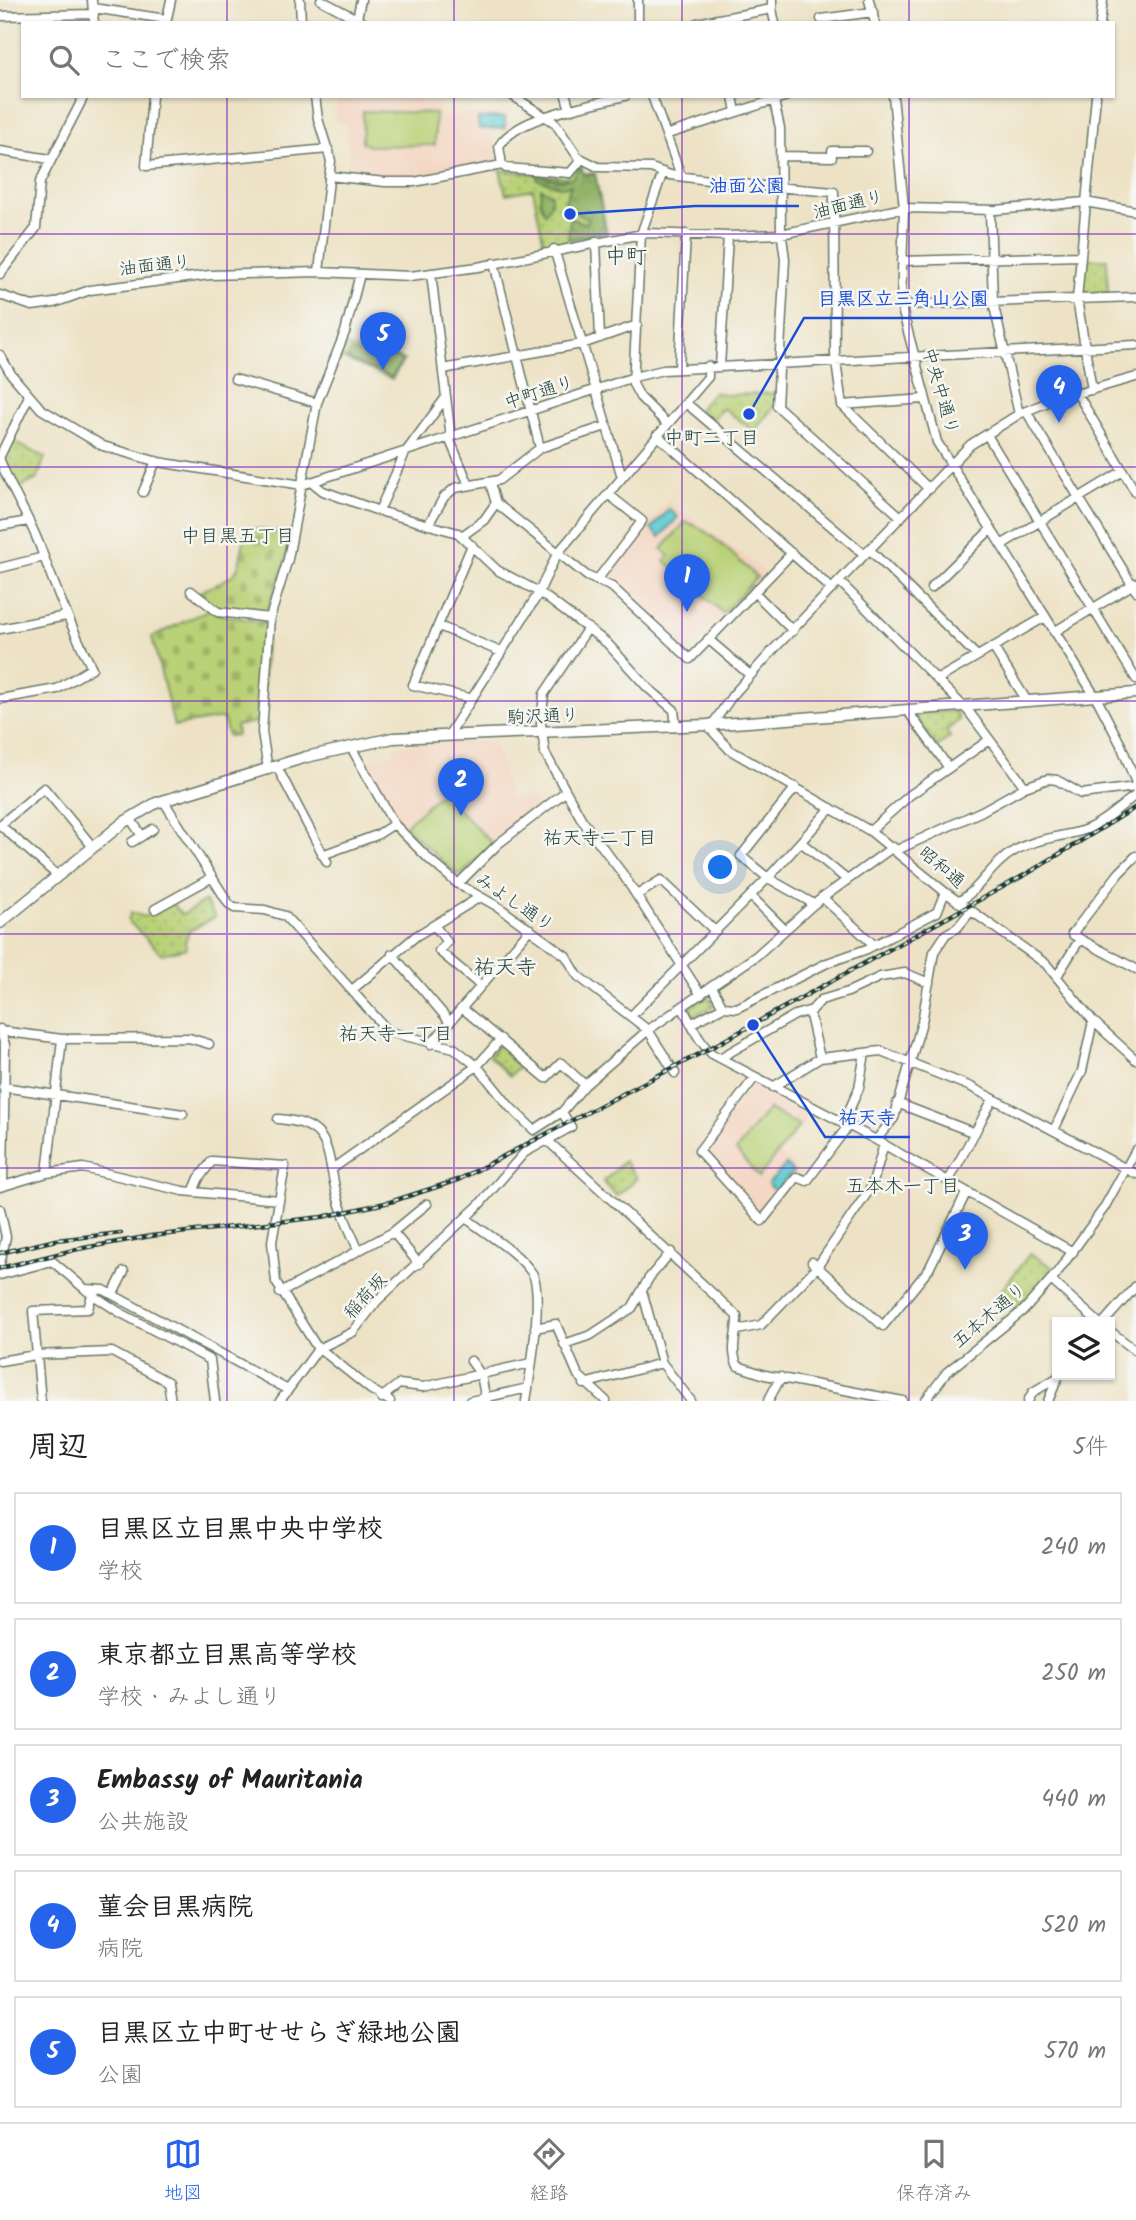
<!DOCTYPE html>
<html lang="ja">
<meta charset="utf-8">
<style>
:root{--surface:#fff;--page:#f6f6f6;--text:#222;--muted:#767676;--line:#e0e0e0;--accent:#2563eb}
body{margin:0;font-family:Kalam,"Klee One",sans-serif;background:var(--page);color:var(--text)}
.controls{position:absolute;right:21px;bottom:21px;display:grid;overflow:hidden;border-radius:0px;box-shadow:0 2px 5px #0004}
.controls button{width:63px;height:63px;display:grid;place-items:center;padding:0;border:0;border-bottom:2px solid var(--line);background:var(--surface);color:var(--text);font:35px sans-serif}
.you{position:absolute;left:721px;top:868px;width:24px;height:24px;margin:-18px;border:5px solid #fff;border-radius:50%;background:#1a73e8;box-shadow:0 0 0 10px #1a73e833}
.badge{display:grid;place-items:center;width:46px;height:46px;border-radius:50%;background:var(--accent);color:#fff;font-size:23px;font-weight:700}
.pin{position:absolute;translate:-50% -58px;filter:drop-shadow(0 2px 4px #0008)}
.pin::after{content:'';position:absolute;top:37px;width:24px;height:21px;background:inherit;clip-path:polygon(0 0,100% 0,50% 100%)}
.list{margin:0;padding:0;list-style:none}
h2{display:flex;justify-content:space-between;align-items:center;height:91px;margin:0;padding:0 28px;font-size:30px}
h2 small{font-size:23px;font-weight:400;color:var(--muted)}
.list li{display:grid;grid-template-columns:46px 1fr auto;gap:21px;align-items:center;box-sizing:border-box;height:112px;margin:0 14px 14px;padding:0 14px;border:2px solid var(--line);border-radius:0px}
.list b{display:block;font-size:26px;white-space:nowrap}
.list p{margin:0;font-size:23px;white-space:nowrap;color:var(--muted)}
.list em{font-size:23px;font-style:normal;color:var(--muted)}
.icon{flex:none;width:38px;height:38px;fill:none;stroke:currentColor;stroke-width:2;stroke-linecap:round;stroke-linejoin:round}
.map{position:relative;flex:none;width:1136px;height:1401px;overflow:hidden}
.search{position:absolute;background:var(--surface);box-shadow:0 2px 5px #0004;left:21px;right:21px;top:21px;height:77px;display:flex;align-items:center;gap:18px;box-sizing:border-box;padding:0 24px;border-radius:0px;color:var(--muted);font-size:26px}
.sheet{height:721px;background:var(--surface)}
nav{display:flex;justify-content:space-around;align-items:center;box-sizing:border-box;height:98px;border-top:2px solid var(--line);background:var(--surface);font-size:19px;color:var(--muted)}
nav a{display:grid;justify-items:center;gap:4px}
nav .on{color:var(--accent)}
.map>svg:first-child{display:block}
</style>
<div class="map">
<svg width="1136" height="1401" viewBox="0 0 1136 1401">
<defs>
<pattern id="green-dots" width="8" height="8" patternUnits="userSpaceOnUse" patternTransform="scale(1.75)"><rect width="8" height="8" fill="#b9d177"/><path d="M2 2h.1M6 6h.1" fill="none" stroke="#9fb468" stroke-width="1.8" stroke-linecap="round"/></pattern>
<pattern id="forest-crowns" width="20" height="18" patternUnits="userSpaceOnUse" patternTransform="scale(1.75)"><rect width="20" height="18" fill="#92b368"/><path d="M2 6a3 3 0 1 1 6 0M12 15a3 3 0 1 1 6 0" fill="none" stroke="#779356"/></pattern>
<pattern id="cemetery-stones" width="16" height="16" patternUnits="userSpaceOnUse" patternTransform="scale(1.75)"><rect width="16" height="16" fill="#b9d177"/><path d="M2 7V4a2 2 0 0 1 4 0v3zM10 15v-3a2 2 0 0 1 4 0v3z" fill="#9fb468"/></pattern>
</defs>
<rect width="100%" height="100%" fill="#f6f6f2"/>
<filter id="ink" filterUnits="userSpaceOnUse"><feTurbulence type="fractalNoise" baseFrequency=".0143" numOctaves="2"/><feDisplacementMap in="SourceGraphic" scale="14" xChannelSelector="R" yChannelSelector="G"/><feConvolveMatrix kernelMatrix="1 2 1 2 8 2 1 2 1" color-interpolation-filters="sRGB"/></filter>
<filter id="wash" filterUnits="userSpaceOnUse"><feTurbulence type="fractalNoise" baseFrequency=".00686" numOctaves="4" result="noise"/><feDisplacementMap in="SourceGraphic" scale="28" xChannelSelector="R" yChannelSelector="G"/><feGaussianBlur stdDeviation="1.57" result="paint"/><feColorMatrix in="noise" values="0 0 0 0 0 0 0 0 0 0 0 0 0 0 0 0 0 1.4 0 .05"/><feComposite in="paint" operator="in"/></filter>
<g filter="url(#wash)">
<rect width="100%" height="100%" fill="#ede2c5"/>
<path fill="#f3d4bf" d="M337,96H418L419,103L438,104L440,118L462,114H509L511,130L493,132L498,162L455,172L385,180L350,175L346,122L335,123Z
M668,500L767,573L689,651L606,574Z
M493,741L511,798H530L539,808L463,877L454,878L395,823L360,761L394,754L395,745Z
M755,1083L811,1113L780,1154L798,1171L762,1217L702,1151Z"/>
<path fill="url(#green-dots)" stroke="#6c8756" stroke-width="2" d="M579,166H582L583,173H595L607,233L544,245L533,189L506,194L500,170L565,177Z
M1085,259H1107L1108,295L1080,294L1082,262Z
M360,344L404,360L392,379L339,357L344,346L358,350Z
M714,392L726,395L776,393L775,405L754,431L723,408L711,421L698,410Z
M8,440L45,457L37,479L13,491L0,460Z
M955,711L959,720L946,731L950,737L937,747L913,714Z
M205,901L215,917L189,931L185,942L187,948L162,954L128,921L131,912L144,917L171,902L182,915Z
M706,997L713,1001V1007L693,1016L690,1006Z
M500,1043L523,1063L510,1076L489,1056Z
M624,1161L637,1178L617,1196L603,1182Z
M1030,1253L1055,1269L1017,1311L998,1295Z"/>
<path fill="url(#forest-crowns)" stroke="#58784e" stroke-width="2" d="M580,167L583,175H595L606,232L568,239L570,218L586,224L589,218L577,214L565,202L571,185L562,187L537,179V175L560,180L572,178Z
M541,188L551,194V203L545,213L540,201Z
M362,346L402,360L392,377L347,359L351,351L358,354Z"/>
<path fill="url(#cemetery-stones)" stroke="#6c8756" stroke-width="2" d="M247,528L291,533L285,565L265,615L219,610L197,593C248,570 234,578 247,528Z
M210,609L218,614L267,623L261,721L236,726L237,735L228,736L223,718L174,726L152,637Z"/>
<path fill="#b9d177" stroke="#6c8756" stroke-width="2" d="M363,111L435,113V145L368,146L362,142Z
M685,522C707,526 740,562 757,577L723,613L665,561L669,556L662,549Z
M441,792L493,844L462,874H456L405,826Z
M768,1109L799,1126L759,1177L736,1151Z"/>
<path fill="#5dcbd0" stroke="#3e8482" stroke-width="2" d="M505,117V128L479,129L478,118Z
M669,509L678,517L660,537L651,529Z
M786,1165L793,1172L775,1191L768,1184Z"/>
</g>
<g filter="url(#ink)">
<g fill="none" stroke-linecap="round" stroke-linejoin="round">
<g stroke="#677767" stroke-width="11">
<path id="minor" d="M92,0L94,23
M300,0L301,23
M321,0L364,23
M638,0V23
M869,0L875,23
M93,8L166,19
M772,9L775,23
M0,16L94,14
M357,18L361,0
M821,19L873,12
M166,23L171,0
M697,23L772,9V0
M1100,23L1103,0
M152,96L146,166L328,149
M315,96L318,119L331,161L319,272
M513,96L555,123L578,157L598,167L651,168L670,175L739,184L834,192L835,355L842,405L929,489
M566,96L570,110
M652,96L681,176
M733,96L736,112
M893,96L904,208L901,305L937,442L1098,701L1121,745L1136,783
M774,101L780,128L781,230L785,259L777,406L901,517
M668,134L787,96
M0,151L50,159
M832,151H866
M782,156L832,157
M581,160L570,173L506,168L502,165L499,146C518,115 592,105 625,96
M663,172L641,234L633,384L640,397L667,424
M329,176L385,182H414L502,165
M990,211L993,302L1019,414
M596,242L600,338
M554,249L622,477
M902,261L1080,256
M494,263L540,448
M431,273L451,438
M0,274L36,228L40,182L84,96
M0,295L32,306L54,303L90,290L210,275L319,272L410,276L478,267L647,233L728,236L781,234L904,208L996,210L1085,202L1136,211
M901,305L1136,297
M0,355L11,374L41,409L103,446L158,462L302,485L634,377L663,370L1136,345
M720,366L728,236
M679,368L686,234
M443,369L582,344L637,325
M235,379L317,403
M1092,390L1077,299L1096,96
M1077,393L1136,493
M686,403L864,554
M842,405L924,399
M1026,411L1136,591
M657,435L832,589
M987,435L1136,679
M449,438L469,485
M0,456L29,396
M0,460C11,491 30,518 41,549C56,590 72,629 92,668L57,689L0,699
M313,483L323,491L379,511L458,533L497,570L539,592L607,643L648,688L674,710L676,727
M490,483L496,503L587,576L612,587L690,659L792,553
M143,492L156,461
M379,511L405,453L446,397
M428,525L444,497L455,488L499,480L540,448L606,426
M0,526L28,521
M462,536L484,520L496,503
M1001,545L1123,471
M869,549L977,656
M0,568L44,557
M597,580L642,521L608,494
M839,581L969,712L1025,787
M931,588L991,529
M191,591L218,612L270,618
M754,592L793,631
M439,626L501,652
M588,628L544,694L541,724L545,753L582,820L622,873L701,995
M0,629L66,616
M1054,632L1135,583
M708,639L750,675
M993,647L1027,701
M938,679L1045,617
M469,698L413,685L472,545
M907,710L949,768
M707,725L730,750L870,831L945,892L1046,964L1093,1021L1136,1060
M712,725L732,696L774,649L970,445L1019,414L1048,402L1136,377
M448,736L537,596L557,554L708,377V366
M351,747L394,824L430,860L458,884L500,908L566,956L578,976L648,1030L675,1073
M277,767L327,862
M268,770L262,732L270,618L288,559L317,403L345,332L360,274
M796,787L741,856L768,878L814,904
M163,800L229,904L234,908L265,910L285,916L389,1032L454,1048L477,1066L510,1107L534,1130L562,1112L585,1085L648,1030L756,956L814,904L893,847
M130,818L142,836L153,829
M0,825L44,788L93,847
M0,825L58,876
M870,831L910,795L989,740
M132,842L142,836
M802,843L846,879
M897,850L982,811L1025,787L1048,779L1057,780L1081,794L1136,787
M322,855L377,835L394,824
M458,884L498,844L565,792
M637,895L661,880L715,931
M751,896L785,930
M822,897L874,945
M958,902C981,889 990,865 1014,851C1037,838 1057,838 1081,831C1100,826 1120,806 1136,795
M155,909L211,878
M434,925L447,942L439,951L481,986
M1080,939L1136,969
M392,954L450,1022
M1057,976L1080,939L1072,934L1119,873L1136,856
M352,990L416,936L480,897
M682,1007C692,1024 697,1040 712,1054L876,1140L1073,1252
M723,1007L737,1008L827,963L867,949L937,912L945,892
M462,1008L546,1078L561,1063L585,1085
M809,1011L820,1058
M632,1015L768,878L831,808
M694,1022L723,1007L712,987
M0,1029L5,1045L3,1186
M1,1031L62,1039L189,1038L209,1044
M431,1044L530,929
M720,1058L795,1015L812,1010L821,1000L848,992L880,977L905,973L929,983
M755,1077L699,1151L762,1221L797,1177L807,1181L848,1126
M3,1087L183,1114
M773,1087L820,1058L881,1051L971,1087L1136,1174
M897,1103L975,1133
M278,1119C329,1123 326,1145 335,1187C340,1209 349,1229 358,1249
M843,1124L859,1088L865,1053
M1054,1130L1082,1071L1093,1021
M876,1140L894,1118L922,1022L934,952L946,934L957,928L971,911
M548,1141L737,1316C738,1333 729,1350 738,1366L765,1375L903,1401
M332,1169L477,1066L501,1039
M47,1173L62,1039
M948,1182L993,1099
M0,1187L47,1173L83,1168L183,1191L279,1200
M193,1192L199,1178L212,1161L285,1166L272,1242L276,1282L318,1349
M0,1209L6,1237L0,1264
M466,1218C487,1235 517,1251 532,1273C544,1291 530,1377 526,1401
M393,1232L419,1264
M812,1262L883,1326L929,1269L966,1193
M0,1275L52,1261L85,1289L104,1290L288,1390
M1051,1280L1098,1322
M87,1291L119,1312L210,1360L215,1401
M280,1293L393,1232L427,1204
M113,1294L124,1272
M1104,1322L1136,1286
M535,1328L556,1324L578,1375L606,1401
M738,1330L761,1325L817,1267L872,1186L884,1144
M1110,1331L1136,1351
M564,1344L591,1335L632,1308L649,1278L671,1252
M319,1348L370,1389L390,1401
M0,1361L35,1355L112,1352L168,1382L171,1401
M471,1361L481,1375L486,1401
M662,1363L691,1401
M584,1384L662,1363L643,1294
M381,1398L399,1384L423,1387L531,1363
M41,1401L33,1311L88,1309L92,1295
M280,1401L318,1349L353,1332L377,1301L478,1206L524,1153L571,1127L562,1112
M470,1401L528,1388
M768,1401L781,1377
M925,1401L947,1372L1025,1309L1056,1274L1104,1208L1136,1150
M1028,1401L1033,1392L1057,1378
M1048,1401L1059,1375"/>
</g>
<g stroke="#677767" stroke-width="13">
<path id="major" d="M0,923L124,822L156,803L306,757L393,738L707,725L1136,693"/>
</g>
<use href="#minor" stroke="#fff" stroke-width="8"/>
<use href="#major" stroke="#fff" stroke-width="10"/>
<g stroke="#1f3d34" stroke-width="4.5">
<path id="rail" d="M0,1253L56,1240L121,1233
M0,1268L78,1249L151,1236L322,1217L390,1202L458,1180L703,1052L1030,872L1136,807"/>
</g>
<use href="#rail" stroke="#f6f6f2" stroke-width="2" stroke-dasharray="5" stroke-linecap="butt"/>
</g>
</g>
<path fill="none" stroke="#7b2cbf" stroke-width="2" stroke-opacity="0.55" d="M227,0V23M454,0V23M682,0V23M909,0V23M227,96V1401M454,96V1401M682,96V1401M909,96V1401M0,234H1136M0,467H1136M0,701H1136M0,934H1136M0,1168H1136"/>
<g text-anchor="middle" stroke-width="5" stroke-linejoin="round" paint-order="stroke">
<g font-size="18" fill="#1f3d34" stroke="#f6f6f2">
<text transform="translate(848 204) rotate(-13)" y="6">油面通り</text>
<text transform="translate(155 265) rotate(-6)" y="6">油面通り</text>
<text transform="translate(941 391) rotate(74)" y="6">中央中通り</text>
<text transform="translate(539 392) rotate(-18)" y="6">中町通り</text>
<text transform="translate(543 716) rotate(-2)" y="6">駒沢通り</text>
<text transform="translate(942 867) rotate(40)" y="6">昭和通</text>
<text transform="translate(515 902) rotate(34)" y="6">みよし通り</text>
<text transform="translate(365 1296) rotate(-48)" y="6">稲荷坂</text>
<text transform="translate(989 1315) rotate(-40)" y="6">五本木通り</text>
</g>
<g font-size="19" fill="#1f3d34" stroke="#f6f6f2">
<text x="712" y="444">中町二丁目</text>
<text x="238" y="542">中目黒五丁目</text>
<text x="600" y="844">祐天寺二丁目</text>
<text x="396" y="1040">祐天寺一丁目</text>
<text x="903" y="1192">五本木一丁目</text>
</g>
<g font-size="21" fill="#1f3d34" stroke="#f6f6f2">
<text x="626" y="263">中町</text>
<text x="505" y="974">祐天寺</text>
</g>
</g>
<path fill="none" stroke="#1d4ed8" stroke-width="2.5" d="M570 214L695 206H799M749 414L804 318H1003M753 1025L825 1137H910"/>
<g fill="#1d4ed8" stroke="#f6f6f2" stroke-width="2.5">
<circle cx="570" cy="214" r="7"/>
<circle cx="749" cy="414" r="7"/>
<circle cx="753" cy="1025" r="7"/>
</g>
<g font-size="19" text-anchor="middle" font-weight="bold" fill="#1d4ed8" stroke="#f6f6f2" stroke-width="5" stroke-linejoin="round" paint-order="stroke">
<text x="747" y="192">油面公園</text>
<text x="903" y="305">目黒区立三角山公園</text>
<text x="867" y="1124">祐天寺</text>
</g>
</svg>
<div class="controls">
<button><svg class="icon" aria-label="layers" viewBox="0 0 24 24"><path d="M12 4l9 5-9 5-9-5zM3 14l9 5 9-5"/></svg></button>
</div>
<div class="you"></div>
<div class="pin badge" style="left:687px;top:612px">1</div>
<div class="pin badge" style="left:461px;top:816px">2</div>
<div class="pin badge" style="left:965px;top:1270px">3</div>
<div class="pin badge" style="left:1059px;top:423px">4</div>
<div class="pin badge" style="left:383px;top:370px">5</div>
<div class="search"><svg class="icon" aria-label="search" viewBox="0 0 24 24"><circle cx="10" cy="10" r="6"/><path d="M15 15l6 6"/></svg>ここで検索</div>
</div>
<section class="sheet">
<h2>周辺<small>5件</small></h2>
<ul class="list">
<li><span class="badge">1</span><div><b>目黒区立目黒中央中学校</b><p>学校</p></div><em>240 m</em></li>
<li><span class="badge">2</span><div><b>東京都立目黒高等学校</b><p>学校 · みよし通り</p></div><em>250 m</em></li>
<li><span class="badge">3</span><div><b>Embassy of Mauritania</b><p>公共施設</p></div><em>440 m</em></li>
<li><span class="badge">4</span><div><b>菫会目黒病院</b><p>病院</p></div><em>520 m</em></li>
<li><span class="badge">5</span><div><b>目黒区立中町せせらぎ緑地公園</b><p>公園</p></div><em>570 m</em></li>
</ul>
</section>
<nav>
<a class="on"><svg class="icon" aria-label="map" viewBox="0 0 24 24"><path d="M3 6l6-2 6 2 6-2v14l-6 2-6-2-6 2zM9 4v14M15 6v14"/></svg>地図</a>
<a><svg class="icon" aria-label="directions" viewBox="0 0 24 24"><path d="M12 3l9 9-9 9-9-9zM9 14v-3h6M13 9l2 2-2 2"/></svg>経路</a>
<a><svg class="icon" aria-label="saved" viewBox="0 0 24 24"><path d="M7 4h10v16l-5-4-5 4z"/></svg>保存済み</a>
</nav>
